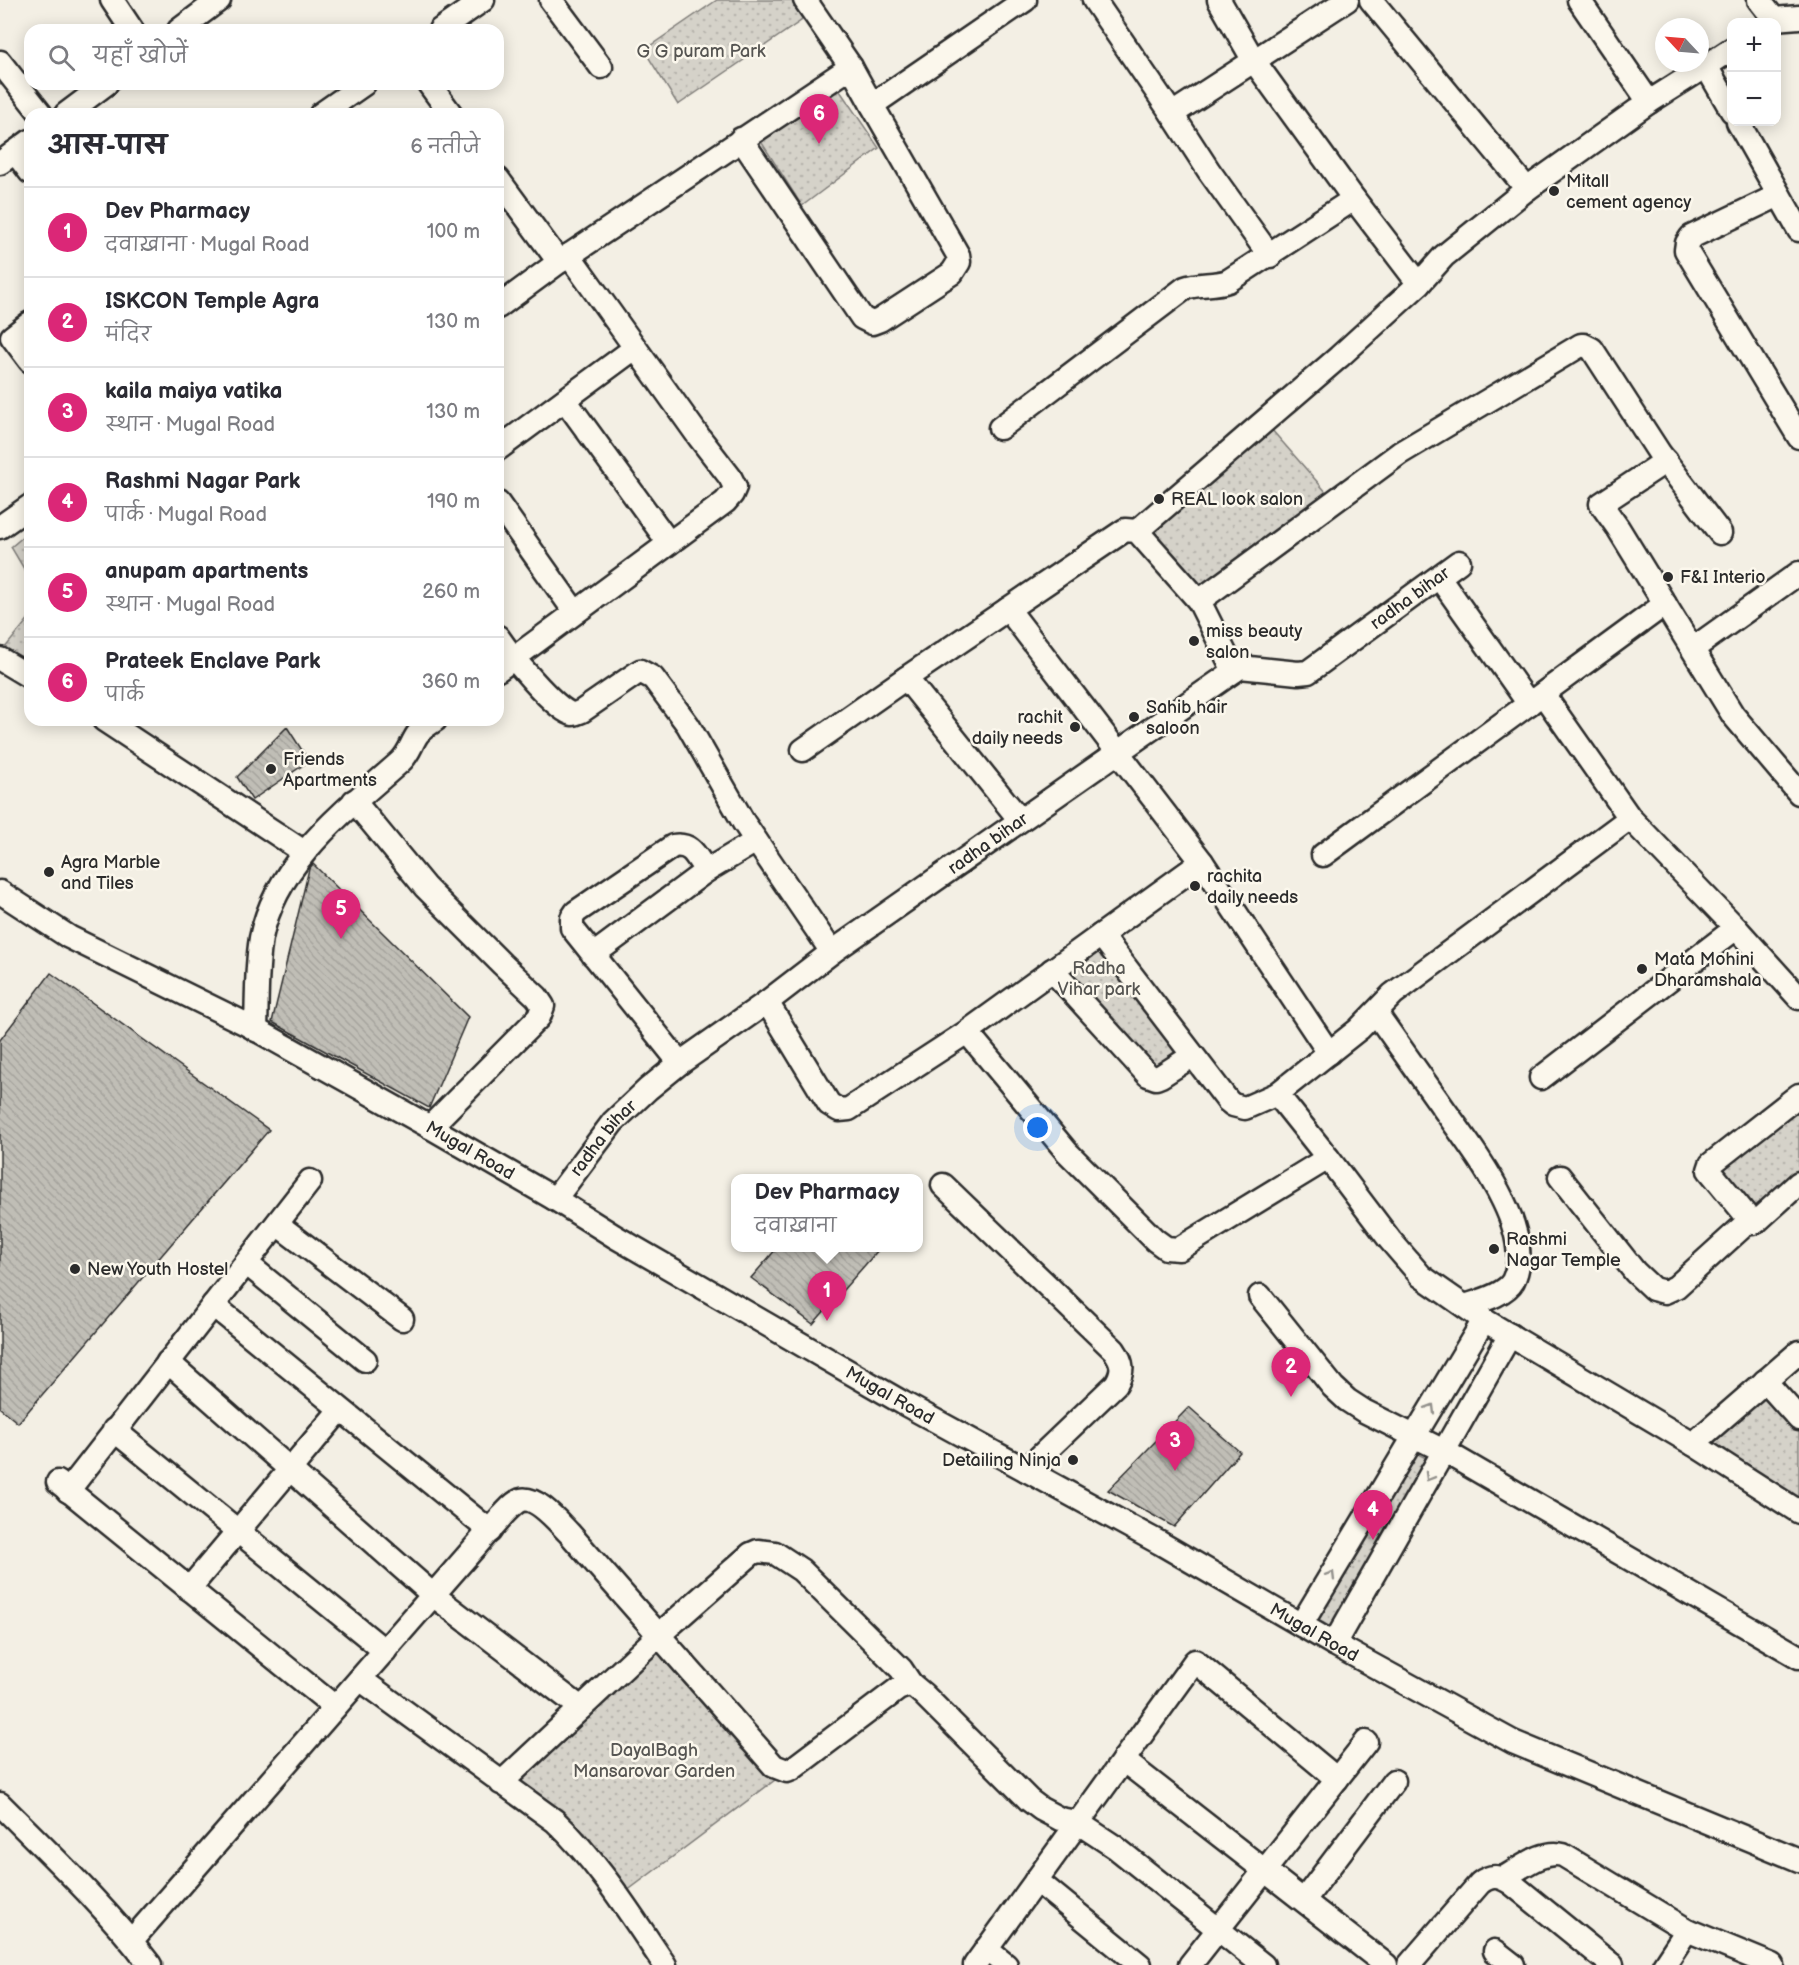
<!DOCTYPE html>
<html lang="hi">
<meta charset="utf-8">
<style>
:root{--surface:#fff;--page:#f7f7f7;--text:#2b2b33;--muted:#7c7c81;--line:#e1e1e2;--accent:#db2777}
body{margin:0;font-family:"Balsamiq Sans","Playpen Sans Deva",sans-serif;background:var(--page);color:var(--text)}
.controls{position:absolute;right:18px;top:18px;display:grid;overflow:hidden;border-radius:12px;box-shadow:0 3px 15px #0003}
.controls button{width:54px;height:54px;display:grid;place-items:center;padding:0;border:0;border-bottom:2px solid var(--line);background:var(--surface);color:var(--text);font:30px sans-serif}
.compass{position:absolute;left:1655px;top:18px;width:54px;height:54px;border-radius:50%;background:var(--surface);box-shadow:0 3px 15px #0003;rotate:296deg}
.you{position:absolute;left:1038px;top:1128px;width:21px;height:21px;margin:-15px;border:4px solid #fff;border-radius:50%;background:#1a73e8;box-shadow:0 0 0 9px #1a73e833}
.badge{display:grid;place-items:center;width:39px;height:39px;border-radius:50%;background:var(--accent);color:#fff;font-size:20px;font-weight:700}
.pin{position:absolute;translate:-50% -50px;filter:drop-shadow(0 2px 3px #0008)}
.pin::after{content:'';position:absolute;top:32px;width:21px;height:18px;background:inherit;clip-path:polygon(0 0,100% 0,50% 100%)}
.popup{position:absolute;left:731px;top:1174px;width:192px;height:78px;box-sizing:border-box;display:grid;place-content:center;border-radius:12px;background:var(--surface);filter:drop-shadow(0 2px 4px #0005);font-size:20px;white-space:nowrap;color:var(--muted)}
.popup b{font-size:22px;color:var(--text)}
.popup::after{content:'';position:absolute;left:50%;top:100%;margin-left:-12px;border:12px solid transparent;border-top-color:var(--surface)}
.list{margin:0;padding:0;list-style:none}
h2{display:flex;justify-content:space-between;align-items:center;height:78px;margin:0;padding:0 24px;font-size:26px}
h2 small{font-size:20px;font-weight:400;color:var(--muted)}
.list li{display:grid;grid-template-columns:39px 1fr auto;gap:18px;align-items:center;box-sizing:border-box;height:90px;padding:0 24px;border-top:2px solid var(--line)}
.list b{display:block;font-size:22px;white-space:nowrap}
.list p{margin:0;font-size:20px;white-space:nowrap;color:var(--muted)}
.list em{font-size:20px;font-style:normal;color:var(--muted)}
.icon{flex:none;width:33px;height:33px;fill:none;stroke:currentColor;stroke-width:2;stroke-linecap:round;stroke-linejoin:round}
.map{position:relative;flex:none;width:1799px;height:1965px;overflow:hidden}
.search{position:absolute;background:var(--surface);box-shadow:0 3px 15px #0003;left:24px;top:24px;width:480px;height:66px;display:flex;align-items:center;gap:15px;box-sizing:border-box;padding:0 21px;border-radius:18px;color:var(--muted);font-size:22px}
.panel{position:absolute;background:var(--surface);box-shadow:0 3px 15px #0003;left:24px;top:108px;width:480px;height:618px;border-radius:18px}
.map>svg:first-child{display:block}
</style>
<div class="map">
<svg width="1799" height="1965" viewBox="0 0 1799 1965">
<defs>
<pattern id="park-dots" width="8" height="8" patternUnits="userSpaceOnUse" patternTransform="scale(1.5)"><rect width="8" height="8" fill="#d5d2c9"/><path d="M2 2h.1M6 6h.1" fill="none" stroke="#b7b4ad" stroke-width="1.8" stroke-linecap="round"/></pattern>
<pattern id="building-back-hatch" width="6" height="6" patternUnits="userSpaceOnUse" patternTransform="scale(1.5)"><rect width="6" height="6" fill="#c0beb6"/><path d="M-1 5l2 2M0 0l6 6M5-1l2 2" fill="none" stroke="#a5a39d"/></pattern>
</defs>
<rect width="100%" height="100%" fill="#f3efe4"/>
<filter id="ink" filterUnits="userSpaceOnUse"><feTurbulence type="fractalNoise" baseFrequency=".0167" numOctaves="2"/><feDisplacementMap in="SourceGraphic" scale="12" xChannelSelector="R" yChannelSelector="G"/><feConvolveMatrix kernelMatrix="1 2 1 2 8 2 1 2 1" color-interpolation-filters="sRGB"/></filter>
<g filter="url(#ink)">
<path fill="url(#park-dots)" stroke="#807e7a" stroke-width="1.5" d="M717,0H801L811,14L678,105L644,50Z
M836,85L879,148L802,206L760,140Z
M1264,421L1334,501L1199,601L1137,531Z
M30,531V579L11,547Z
M30,617V661L4,649Z
M1101,935L1192,1056L1156,1078L1052,970Z
M1799,1096V1178L1750,1220L1709,1170Z
M1765,1381L1799,1421V1512L1693,1444Z
M1407,1448L1437,1464L1339,1635L1307,1616Z
M659,1635L787,1771L619,1897L501,1783Z"/>
<path fill="url(#building-back-hatch)" stroke="#2b2b2b" stroke-width="1.5" d="M287,727L309,761L252,800L237,777Z
M313,864L468,1017L429,1108L272,1022L309,869Z
M51,973L269,1130L18,1423L0,1408V1040Z
M777,1248H880L813,1324L751,1278Z
M1189,1407L1240,1452L1174,1527L1108,1490Z"/>
<g fill="none" stroke-linecap="round" stroke-linejoin="round">
<g stroke="#2b2b2b" stroke-width="27">
<g id="minor">
<path d="M112,0L132,30"/>
<path d="M551,0L601,67"/>
<path d="M805,0L851,67L872,105L1025,0"/>
<path d="M1094,0L1172,114L1209,171L1270,256"/>
<path d="M1219,0L1254,61L1354,199"/>
<path d="M1371,0L1527,189"/>
<path d="M1579,0L1649,102"/>
<path d="M1759,0L1774,19L1770,22"/>
<path d="M1774,19L1799,17"/>
<path d="M179,30L219,0"/>
<path d="M440,30L483,0"/>
<path d="M0,62L41,114"/>
<path d="M1706,66L1732,49"/>
<path d="M429,84L451,114"/>
<path d="M66,114L106,84"/>
<path d="M321,114L364,84"/>
<path d="M1172,114L1347,0"/>
<path d="M1738,122L1799,230"/>
<path d="M741,139L862,318L872,323L880,320L952,273L959,262L958,255L872,105"/>
<path d="M15,152L30,172"/>
<path d="M0,163L30,141"/>
<path d="M498,179L559,262"/>
<path d="M1779,195L1691,237L1687,243L1686,250L1799,437"/>
<path d="M498,307L559,262L851,67"/>
<path d="M30,323L12,337L30,361"/>
<path d="M565,400L669,543"/>
<path d="M1000,428L1185,288C1199,283 1214,286 1228,281L1354,199L1419,284"/>
<path d="M498,449L635,348"/>
<path d="M1666,461L1601,504L1618,528L1733,715L1799,793"/>
<path d="M498,503L575,612"/>
<path d="M0,527L30,506"/>
<path d="M1137,531L1339,357L1419,284L1444,256L1527,189L1649,102L1706,66L1732,111"/>
<path d="M1439,577L1529,704"/>
<path d="M1199,601L1400,453L1581,345H1584L1592,349L1660,454L1720,533"/>
<path d="M1008,609L1202,862L1329,1053"/>
<path d="M498,637C508,652 556,712 573,714C576,714 579,712 582,711L640,671L653,678L688,725L744,823L832,952"/>
<path d="M1694,648L1799,573"/>
<path d="M0,659L30,677"/>
<path d="M498,670L725,502L732,494L735,487L730,477L699,437L569,255"/>
<path d="M906,678L1020,820"/>
<path d="M1543,694L1630,818L1736,928"/>
<path d="M104,720L304,852"/>
<path d="M803,750L906,678L1125,530L1137,531L1199,601L1234,671"/>
<path d="M354,801L425,887L502,964L537,997L543,1006L539,1017L430,1127"/>
<path d="M1323,855L1665,604"/>
<path d="M706,871L756,841"/>
<path id="s1" d="M0,892L69,937L246,1024L430,1127L555,1199L614,1236L903,1403L1160,1543L1334,1644L1513,1742L1799,1860"/>
<path d="M1101,935L1228,1101L1233,1105L1245,1108L1277,1094L1359,1029L1393,994L1630,818"/>
<path d="M593,955L706,871C696,857 693,843 673,846L576,912L572,918V928L680,1063"/>
<path d="M1052,970L1148,1075L1156,1078L1161,1076L1192,1056"/>
<path d="M767,1002L829,1104L839,1110L849,1109L967,1032L1202,862"/>
<path d="M1376,1013C1397,1043 1418,1072 1439,1102C1467,1143 1539,1229 1513,1281C1505,1295 1480,1301 1465,1306"/>
<path d="M256,1030C257,1000 256,968 261,938C276,862 346,810 400,762C409,754 411,744 417,735C421,729 429,724 435,720"/>
<path d="M967,1032L1067,1152L1155,1240L1166,1248L1179,1249L1328,1158"/>
<path d="M1541,1078L1736,928L1799,998"/>
<path d="M1277,1094L1328,1158L1390,1240L1421,1276L1484,1320L1693,1444L1799,1512"/>
<path d="M1560,1177L1635,1272L1653,1289L1665,1292L1676,1287L1750,1220L1753,1223L1756,1222L1799,1183"/>
<path d="M943,1185L1114,1350C1123,1363 1124,1370 1116,1384L1026,1470"/>
<path id="s2" d="M555,1199L613,1122L648,1089L680,1063L767,1002L832,952L1240,667L1298,673L1308,672L1459,562"/>
<path d="M1750,1220L1709,1170L1711,1164L1799,1095"/>
<path d="M277,1224L402,1319"/>
<path d="M246,1263L365,1360"/>
<path d="M1260,1296L1333,1387L1347,1400L1364,1411L1444,1451L1799,1657"/>
<path d="M213,1305L490,1531"/>
<path d="M168,1362L433,1595L581,1708"/>
<path d="M1765,1381L1799,1419"/>
<path d="M114,1430L385,1651"/>
<path d="M1693,1444L1799,1352"/>
<path d="M58,1482L335,1707"/>
<path d="M68,1491L310,1181"/>
<path d="M189,1589L340,1410"/>
<path d="M1301,1625L1484,1320"/>
<path d="M1334,1644L1510,1335"/>
<path d="M360,1679L555,1821C599,1863 631,1915 665,1965"/>
<path d="M1123,1760L1386,1965"/>
<path d="M501,1783L659,1635L751,1554L758,1551L775,1553L801,1570L901,1669L911,1684"/>
<path d="M0,1804C52,1856 106,1907 150,1965"/>
<path d="M1503,1878C1520,1869 1543,1849 1563,1855L1687,1930L1772,1965"/>
<path d="M1036,1880L1140,1965"/>
<path d="M1304,1900L1394,1781"/>
<path d="M132,1940L502,1516C508,1510 513,1503 521,1500C537,1496 559,1523 569,1533L774,1766L787,1771L792,1769L898,1689L911,1684L923,1694L1029,1800L1041,1809L1060,1819L1077,1822L1115,1847L1263,1965"/>
<path d="M986,1949L1006,1965"/>
<path d="M1495,1951L1513,1965"/>
<path d="M975,1965L1195,1661L1337,1779"/>
<path d="M1190,1965L1366,1742"/>
<path d="M1409,1965L1480,1883C1491,1874 1500,1876 1511,1883L1612,1965"/>
<path d="M1664,1965L1687,1930"/>
</g>
</g>
<use href="#minor" stroke="#fbf7ec" stroke-width="22"/>
</g>
<defs><path id="oneway-chevron" d="M-2-3.5L2.5 0L-2 3.5" fill="none" stroke-width="1.6" stroke-linecap="round" stroke-linejoin="round" transform="scale(1.5)"/></defs>
<g stroke="#93918c">
<use href="#oneway-chevron" transform="translate(1431 1408) rotate(-59)"/>
<use href="#oneway-chevron" transform="translate(1429 1477) rotate(120)"/>
<use href="#oneway-chevron" transform="translate(1331 1575) rotate(-59)"/>
</g>
</g>
<g fill="#2b2b2b" stroke="#fbf7ec" stroke-width="2">
<circle cx="1554" cy="191" r="6"/>
<circle cx="1159" cy="499" r="6"/>
<circle cx="1668" cy="577" r="6"/>
<circle cx="1194" cy="641" r="6"/>
<circle cx="1134" cy="717" r="6"/>
<circle cx="1075" cy="727" r="6"/>
<circle cx="271" cy="769" r="6"/>
<circle cx="49" cy="872" r="6"/>
<circle cx="1195" cy="886" r="6"/>
<circle cx="1642" cy="969" r="6"/>
<circle cx="1494" cy="1249" r="6"/>
<circle cx="75" cy="1269" r="6"/>
<circle cx="1073" cy="1460" r="6"/>
</g>
<g text-anchor="middle" stroke-width="5" stroke-linejoin="round" paint-order="stroke">
<g font-size="18" fill="#565552" stroke="#fbf7ec">
<text x="701" y="57">G G puram Park</text>
<text x="1099" y="974">Radha<tspan x="1099" dy="21">Vihar park</tspan></text>
<text x="654" y="1756">DayalBagh<tspan x="654" dy="21">Mansarovar Garden</tspan></text>
</g>
<g font-size="18" fill="#2b2b2b" stroke="#fbf7ec" text-anchor="start">
<text x="1566" y="187">Mitall<tspan x="1566" dy="21">cement agency</tspan></text>
<text x="1171" y="505">REAL look salon</text>
<text x="1680" y="583">F&amp;I Interio</text>
<text x="1206" y="637">miss beauty<tspan x="1206" dy="21">salon</tspan></text>
<text x="1146" y="713">Sahib hair<tspan x="1146" dy="21">saloon</tspan></text>
<text x="1063" y="723" text-anchor="end">rachit<tspan x="1063" dy="21">daily needs</tspan></text>
<text x="283" y="765">Friends<tspan x="283" dy="21">Apartments</tspan></text>
<text x="61" y="868">Agra Marble<tspan x="61" dy="21">and Tiles</tspan></text>
<text x="1207" y="882">rachita<tspan x="1207" dy="21">daily needs</tspan></text>
<text x="1654" y="965">Mata Mohini<tspan x="1654" dy="21">Dharamshala</tspan></text>
<text x="1506" y="1245">Rashmi<tspan x="1506" dy="21">Nagar Temple</tspan></text>
<text x="87" y="1275">New Youth Hostel</text>
<text x="1061" y="1466" text-anchor="end">Detailing Ninja</text>
</g>
<g font-size="18" fill="#2b2b2b" stroke="#fbf7ec">
<text dy="6" stroke="none"><textPath href="#s2" startOffset="1066">radha bihar</textPath></text>
<text dy="6" stroke="none"><textPath href="#s2" startOffset="564">radha bihar</textPath></text>
<text dy="6" stroke="none"><textPath href="#s2" startOffset="78">radha bihar</textPath></text>
<text dy="6" stroke="none"><textPath href="#s1" startOffset="537">Mugal Road</textPath></text>
<text dy="6" stroke="none"><textPath href="#s1" startOffset="1023">Mugal Road</textPath></text>
<text dy="6" stroke="none"><textPath href="#s1" startOffset="1509">Mugal Road</textPath></text>
</g>
</g>
</svg>
<div class="controls">
<button>+</button>
<button>−</button>
</div>
<svg class="compass" viewBox="-18 -18 36 36"><path d="M0-13l5 13h-10z" fill="#e53935"/><path d="M0 13l5-13h-10z" fill="#7c7c81"/></svg>
<div class="you"></div>
<div class="pin badge" style="left:827px;top:1321px">1</div>
<div class="popup"><b>Dev Pharmacy</b>दवाख़ाना</div>
<div class="pin badge" style="left:1291px;top:1397px">2</div>
<div class="pin badge" style="left:1175px;top:1471px">3</div>
<div class="pin badge" style="left:1373px;top:1540px">4</div>
<div class="pin badge" style="left:341px;top:939px">5</div>
<div class="pin badge" style="left:819px;top:144px">6</div>
<div class="search"><svg class="icon" aria-label="search" viewBox="0 0 24 24"><circle cx="10" cy="10" r="6"/><path d="M15 15l6 6"/></svg>यहाँ खोजें</div>
<section class="panel">
<h2>आस-पास<small>6 नतीजे</small></h2>
<ul class="list">
<li><span class="badge">1</span><div><b>Dev Pharmacy</b><p>दवाख़ाना · Mugal Road</p></div><em>100 m</em></li>
<li><span class="badge">2</span><div><b>ISKCON Temple Agra</b><p>मंदिर</p></div><em>130 m</em></li>
<li><span class="badge">3</span><div><b>kaila maiya vatika</b><p>स्थान · Mugal Road</p></div><em>130 m</em></li>
<li><span class="badge">4</span><div><b>Rashmi Nagar Park</b><p>पार्क · Mugal Road</p></div><em>190 m</em></li>
<li><span class="badge">5</span><div><b>anupam apartments</b><p>स्थान · Mugal Road</p></div><em>260 m</em></li>
<li><span class="badge">6</span><div><b>Prateek Enclave Park</b><p>पार्क</p></div><em>360 m</em></li>
</ul>
</section>
</div>
